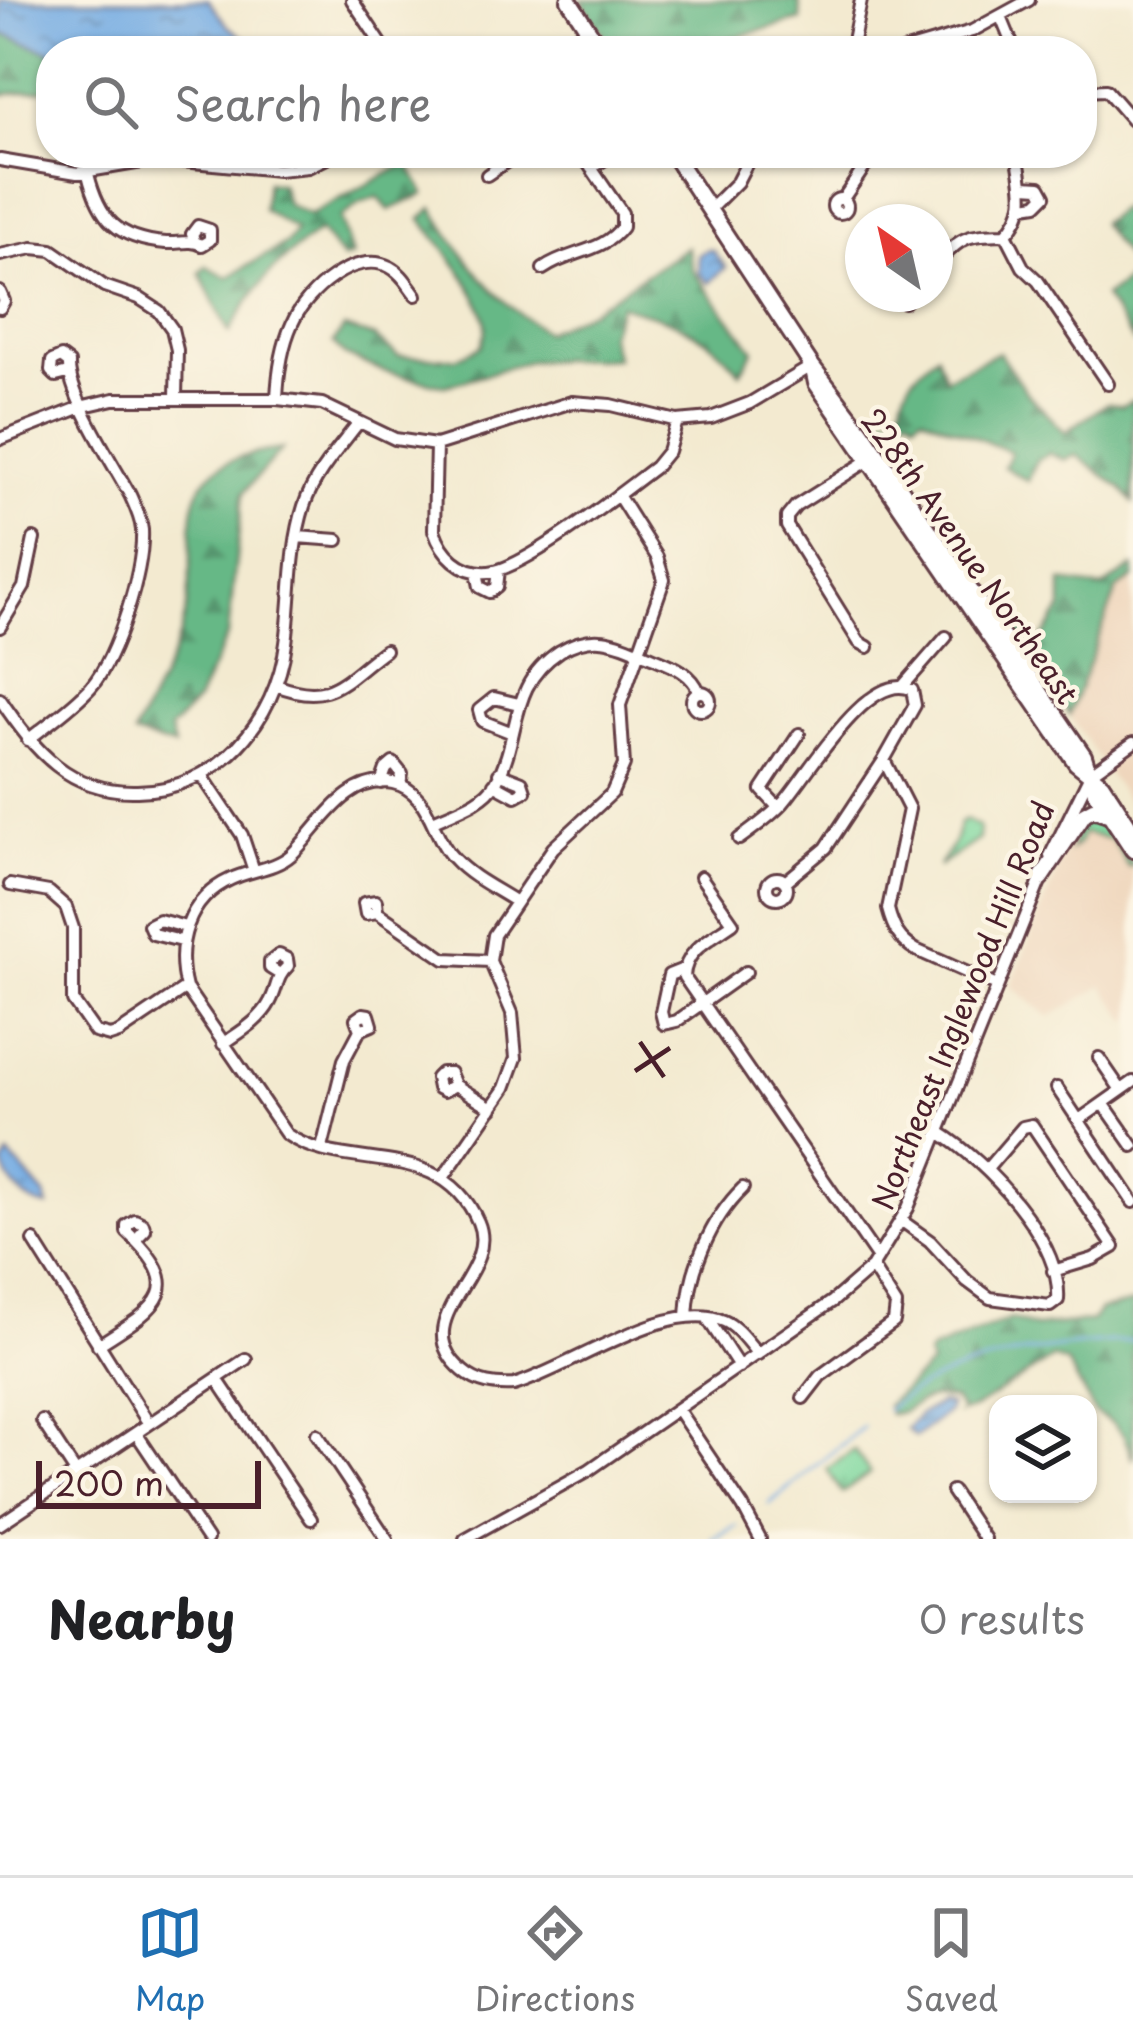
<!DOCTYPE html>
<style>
:root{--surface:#fff;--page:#f6f6f6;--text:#202124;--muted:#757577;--line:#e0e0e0;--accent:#1f6fb2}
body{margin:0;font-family:"Playpen Sans",sans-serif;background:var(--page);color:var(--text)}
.controls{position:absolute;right:36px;bottom:36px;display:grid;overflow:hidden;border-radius:24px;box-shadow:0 3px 9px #0004}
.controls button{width:108px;height:108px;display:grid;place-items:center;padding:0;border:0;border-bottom:3px solid var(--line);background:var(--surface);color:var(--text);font:60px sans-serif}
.compass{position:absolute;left:845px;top:204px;width:108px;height:108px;border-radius:50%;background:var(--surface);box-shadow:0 3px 9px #0004;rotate:326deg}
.scale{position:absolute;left:36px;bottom:30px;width:225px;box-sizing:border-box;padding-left:12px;border:6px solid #4a1f2b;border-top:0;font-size:33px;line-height:42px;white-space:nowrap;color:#4a1f2b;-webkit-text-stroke:9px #fcf5e5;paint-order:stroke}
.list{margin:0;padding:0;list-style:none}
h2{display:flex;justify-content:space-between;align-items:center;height:156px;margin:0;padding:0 48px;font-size:51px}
h2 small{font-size:39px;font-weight:400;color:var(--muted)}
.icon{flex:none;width:66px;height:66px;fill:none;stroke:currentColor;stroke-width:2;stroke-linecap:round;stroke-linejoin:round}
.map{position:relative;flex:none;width:1133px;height:1539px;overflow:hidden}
.search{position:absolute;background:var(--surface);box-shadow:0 3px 9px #0004;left:36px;right:36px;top:36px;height:132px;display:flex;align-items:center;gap:30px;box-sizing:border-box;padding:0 42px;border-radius:48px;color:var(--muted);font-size:45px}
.sheet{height:336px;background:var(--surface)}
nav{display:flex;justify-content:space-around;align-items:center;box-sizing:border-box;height:168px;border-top:3px solid var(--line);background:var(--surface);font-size:33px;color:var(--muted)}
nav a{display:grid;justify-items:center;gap:6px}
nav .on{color:var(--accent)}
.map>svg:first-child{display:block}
</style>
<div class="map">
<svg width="1133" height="1539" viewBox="0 0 1133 1539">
<defs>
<pattern id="grass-tufts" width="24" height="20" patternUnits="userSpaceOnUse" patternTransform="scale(3)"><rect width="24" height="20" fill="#7ed89f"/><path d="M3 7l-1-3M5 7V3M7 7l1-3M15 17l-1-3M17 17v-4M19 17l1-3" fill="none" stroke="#6eb989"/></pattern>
<pattern id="forest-firs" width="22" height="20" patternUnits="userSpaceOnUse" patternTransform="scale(3)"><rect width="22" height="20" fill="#66b886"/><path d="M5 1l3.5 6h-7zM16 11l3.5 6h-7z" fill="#56956e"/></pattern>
<pattern id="water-ripples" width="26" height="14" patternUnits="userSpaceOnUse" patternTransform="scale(3)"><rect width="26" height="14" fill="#74ace3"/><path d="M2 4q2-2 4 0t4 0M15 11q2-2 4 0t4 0" fill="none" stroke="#618bb8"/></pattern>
</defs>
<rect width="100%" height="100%" fill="#fcf5e5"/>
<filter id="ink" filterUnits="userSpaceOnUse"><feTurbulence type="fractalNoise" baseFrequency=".00833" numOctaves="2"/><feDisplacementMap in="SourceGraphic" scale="24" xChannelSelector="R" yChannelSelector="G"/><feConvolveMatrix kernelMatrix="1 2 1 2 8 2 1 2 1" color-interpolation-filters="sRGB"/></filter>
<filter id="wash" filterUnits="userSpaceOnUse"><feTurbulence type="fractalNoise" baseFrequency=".004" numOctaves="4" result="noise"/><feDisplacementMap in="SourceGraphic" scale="48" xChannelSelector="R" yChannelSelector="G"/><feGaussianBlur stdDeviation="2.7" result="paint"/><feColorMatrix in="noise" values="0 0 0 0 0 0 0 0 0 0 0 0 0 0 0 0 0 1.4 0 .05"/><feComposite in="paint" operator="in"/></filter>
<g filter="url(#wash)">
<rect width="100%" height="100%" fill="#f3ead0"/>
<path fill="#efd6bc" d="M1133,578V810L1069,715L1117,589Z
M1103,824L1133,868V1019L1129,1022L1103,986L1049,1017L1011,986L1071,836Z"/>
<path fill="url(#grass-tufts)" stroke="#647c65" stroke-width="3" d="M890,415L896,434L909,449L898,461L872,422Z
M966,820L979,827V839L938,867L953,845L960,823Z
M854,1450L870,1473L842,1493L827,1469Z"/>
<path fill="url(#forest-firs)" stroke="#586c58" stroke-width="3" d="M581,0H799L801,20L732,38L706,51H615Z
M0,33L51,52V89L0,95Z
M408,163L425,194L389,210L378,197L360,203L340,218L352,256L342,259L320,231C276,261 255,287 229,333L200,273L206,266L228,277L287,243L296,230L263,210L267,182L281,184L287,204L309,215Z
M433,208C463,259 494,300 545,332L591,310L687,247L693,271L754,350L740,372C706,330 671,320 620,305L609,335L616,358L530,361L445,386L383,371L344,355L333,343L344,328L375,337L398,356L456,358L481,346C483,340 486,334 486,327C486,298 439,242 421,219Z
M1121,208L1133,227V267L1100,223Z
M1133,276V341L1104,297Z
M999,352L1026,392L1065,432L1108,403L1122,406L1133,400V502L1121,488L1076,455L1066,460L1048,453L1036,462L1028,481L1004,467L1011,452L922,415L915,420L909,415L901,417C900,385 914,374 937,354L945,378Z
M282,449L243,493L228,634L197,701L170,729L174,747L134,735C153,692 179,653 187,606C201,518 164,463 282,449Z
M1133,567V578L1117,590L1069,715L1004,611L1031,640L1042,639L1062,609V582L1102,588Z
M1133,1303V1460L1124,1436L1112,1423L1095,1413L1067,1363L1053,1358L975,1408L959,1413L961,1410L953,1399C910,1393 919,1413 889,1414L887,1405L930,1365L927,1355L932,1350L1011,1319L1035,1327L1092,1321L1100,1310Z"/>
<path fill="#7ed89f" stroke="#647c65" stroke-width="3" d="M1090,817L1103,820L1133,865L1129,867L1111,839L1083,833L1079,843L1071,849L1078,830Z"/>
<path fill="url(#water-ripples)" stroke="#5f6687" stroke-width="3" d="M0,0H208L228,26L261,51L51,52L0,33Z
M706,250H712L726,267L709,283L699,273L698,255Z
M9,1155L45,1195L48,1207C27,1205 10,1185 3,1165Z
M941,1403L949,1405L948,1412L915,1437L906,1429L920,1414Z"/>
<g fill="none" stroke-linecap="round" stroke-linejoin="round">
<path stroke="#74ace3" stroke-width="3" d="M887,1410C948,1357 1054,1345 1133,1341
M769,1504L863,1427
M712,1539L737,1526"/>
</g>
</g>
<g filter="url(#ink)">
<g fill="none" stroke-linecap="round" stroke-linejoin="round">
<g stroke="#633d44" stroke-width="16">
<path id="minor" d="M352,0L386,51
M1001,17L1015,51
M557,51L587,29
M851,51L861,0
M903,51L972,31L1029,0
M1082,91L1106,90L1132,120
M1017,153C1022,185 1031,208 1006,234L1023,267L1038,281L1108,384
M0,160L77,173L160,159L278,170L308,167L337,153
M591,168L614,153
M88,174C99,219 117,239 166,243C180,244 190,239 202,245L210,240V230L198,226L192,234L194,240
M487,175L519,153
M833 206a7 7 0 1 1 14 0a7 7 0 1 1-14 0Z
M843,199L874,153
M1024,206L1037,204L1045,196L1040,187L1024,186
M711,208L737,182L752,153
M0,255L33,248L52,250L104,286L139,298L159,311L172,329L177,350L176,397
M935,266C961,235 967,235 1006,234
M543,269C568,251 603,253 622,227V213L581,153
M0,292L4,301L0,308
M897,294L904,302L911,294
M277,399C278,374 282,346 292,324C306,292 355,249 390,267C402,273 408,285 416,295
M0,439L84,406L114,399H277L322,404L395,439L436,445L572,402L611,405L677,421L711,418L750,403L812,366
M436,445L434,530C442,554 461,574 489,572C525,569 623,491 655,467L668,451L677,421
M297,537L338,540
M477,572L480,587L490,592L497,587L499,570
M0,627L24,587L34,539
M868,647L859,642L787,526V517L796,506L869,460
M276,685C332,707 343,680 385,650
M904,685L946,637
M692 701a9 9 0 1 1 18 0a9 9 0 1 1-18 0Z
M0,699C35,751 69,793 137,791C218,790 276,721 286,643C292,598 290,550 304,506C314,475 339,448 359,422
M510,732L482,721L479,710L494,698L519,704
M28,740C49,723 73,707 91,687C117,657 144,570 142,530C141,518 135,506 130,495C114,465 67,393 69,363L61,357L52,361L51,371L56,376L68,373
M203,777L242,835L254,871
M381,783L386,769L393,763L402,774L400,785
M494,784L516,796L525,791L522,782L499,773
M778,807L762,790L799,734
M433,821C454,811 484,803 496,782C522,735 507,686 560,651C593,631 615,641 647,655C667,664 691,670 699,692
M739,839C754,828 770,817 783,803C807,776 869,668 912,690L915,705L884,760L909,809L888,909C893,928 899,940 916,950L997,986
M1050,856L1091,773L1133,743
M701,877L733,923C712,938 685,949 684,977L877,1257
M767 888a10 10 0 1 1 20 0a10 10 0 1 1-20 0Z
M785,882L826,848L884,760
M10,885L49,892L66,907L73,928V1001L95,1032L110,1036L119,1033L186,988
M516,902C496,889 471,877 455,860C431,837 431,791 393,783C346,774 319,829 291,855C275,869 250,870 231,879C187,899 175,945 186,988L286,1134C345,1176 441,1136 478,1222C501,1276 402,1319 463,1371C478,1384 495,1386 514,1385C571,1368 669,1297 724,1321C738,1327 748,1343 758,1354
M377,912L376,901L364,903L366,914L377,912L445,959L490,961
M181,941L153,934L149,925L159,920L186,927
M684,969L669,975L661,1012L664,1024L677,1021L746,972
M223,1044C240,1032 260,1021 270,1002C278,987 276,977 288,966L287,959L279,955L270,962V968L278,973
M1099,1058L1121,1090
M455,1085L444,1091L438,1088L436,1078L441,1073H450L455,1085L492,1108
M1057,1088L1133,1202
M1103,1103L1133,1146
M1079,1120L1133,1082
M322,1148L344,1060L360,1030L372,1025L369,1015L363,1014L356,1019L360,1030
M987,1169L1023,1127L1032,1125L1114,1247L1093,1259L1053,1271
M443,1178L505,1088L516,1058L512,1013L490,961L494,935L553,848L612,793L624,765L620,705L664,580L657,557L618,495
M902,1221L930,1241L967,1281L990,1298L1050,1306L1058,1300C1062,1240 986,1161 939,1132
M34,1241L149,1424
M687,1316C689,1271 710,1220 743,1188
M709,1321L739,1367
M98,1345C156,1308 190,1291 127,1232V1225L135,1220L143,1224L145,1230L137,1238
M217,1379L311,1519
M803,1398L820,1376L894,1322L896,1305L872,1267
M678,1410L743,1507L760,1539
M42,1421L76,1473
M136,1433L207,1539
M317,1434L387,1539
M952,1491L984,1539
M0,1524L246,1359
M465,1539L589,1470L833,1301L872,1267L908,1208L1043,874"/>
</g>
<g stroke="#633d44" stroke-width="20">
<path id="major" d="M569,0L602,51
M672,153L812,366L862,432L1084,756L1095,792L1133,850
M813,369L816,383L1076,763L1102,784L1133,832
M1041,878L1084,814L1093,809L1111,815"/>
</g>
<use href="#minor" stroke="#fff" stroke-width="10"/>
<use href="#major" stroke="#fff" stroke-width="14"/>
</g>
</g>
<path fill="none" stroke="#4a1f2b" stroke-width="4.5" d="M640,1042L664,1077M635,1071L670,1048"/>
<g text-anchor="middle" stroke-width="9" stroke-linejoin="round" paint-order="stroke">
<g font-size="30" fill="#4a1f2b" stroke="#fcf5e5">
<text transform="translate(969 557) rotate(55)" y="10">228th Avenue Northeast</text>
<text transform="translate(964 1006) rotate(-68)" y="10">Northeast Inglewood Hill Road</text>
</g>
</g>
</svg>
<div class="controls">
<button><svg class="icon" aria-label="layers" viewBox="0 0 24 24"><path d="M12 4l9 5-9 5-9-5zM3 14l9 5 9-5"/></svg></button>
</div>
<svg class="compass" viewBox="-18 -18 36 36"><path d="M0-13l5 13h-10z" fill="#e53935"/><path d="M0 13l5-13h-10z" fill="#757577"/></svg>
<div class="scale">200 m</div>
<div class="search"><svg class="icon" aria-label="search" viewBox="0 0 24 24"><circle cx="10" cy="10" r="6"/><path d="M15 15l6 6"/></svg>Search here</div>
</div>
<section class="sheet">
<h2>Nearby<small>0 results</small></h2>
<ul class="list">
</ul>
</section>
<nav>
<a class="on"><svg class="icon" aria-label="map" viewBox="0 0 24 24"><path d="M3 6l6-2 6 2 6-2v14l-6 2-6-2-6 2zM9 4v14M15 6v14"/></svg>Map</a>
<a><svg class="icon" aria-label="directions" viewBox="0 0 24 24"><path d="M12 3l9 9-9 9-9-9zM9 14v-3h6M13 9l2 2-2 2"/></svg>Directions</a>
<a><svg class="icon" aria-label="saved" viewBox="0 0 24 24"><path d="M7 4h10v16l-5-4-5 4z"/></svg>Saved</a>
</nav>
